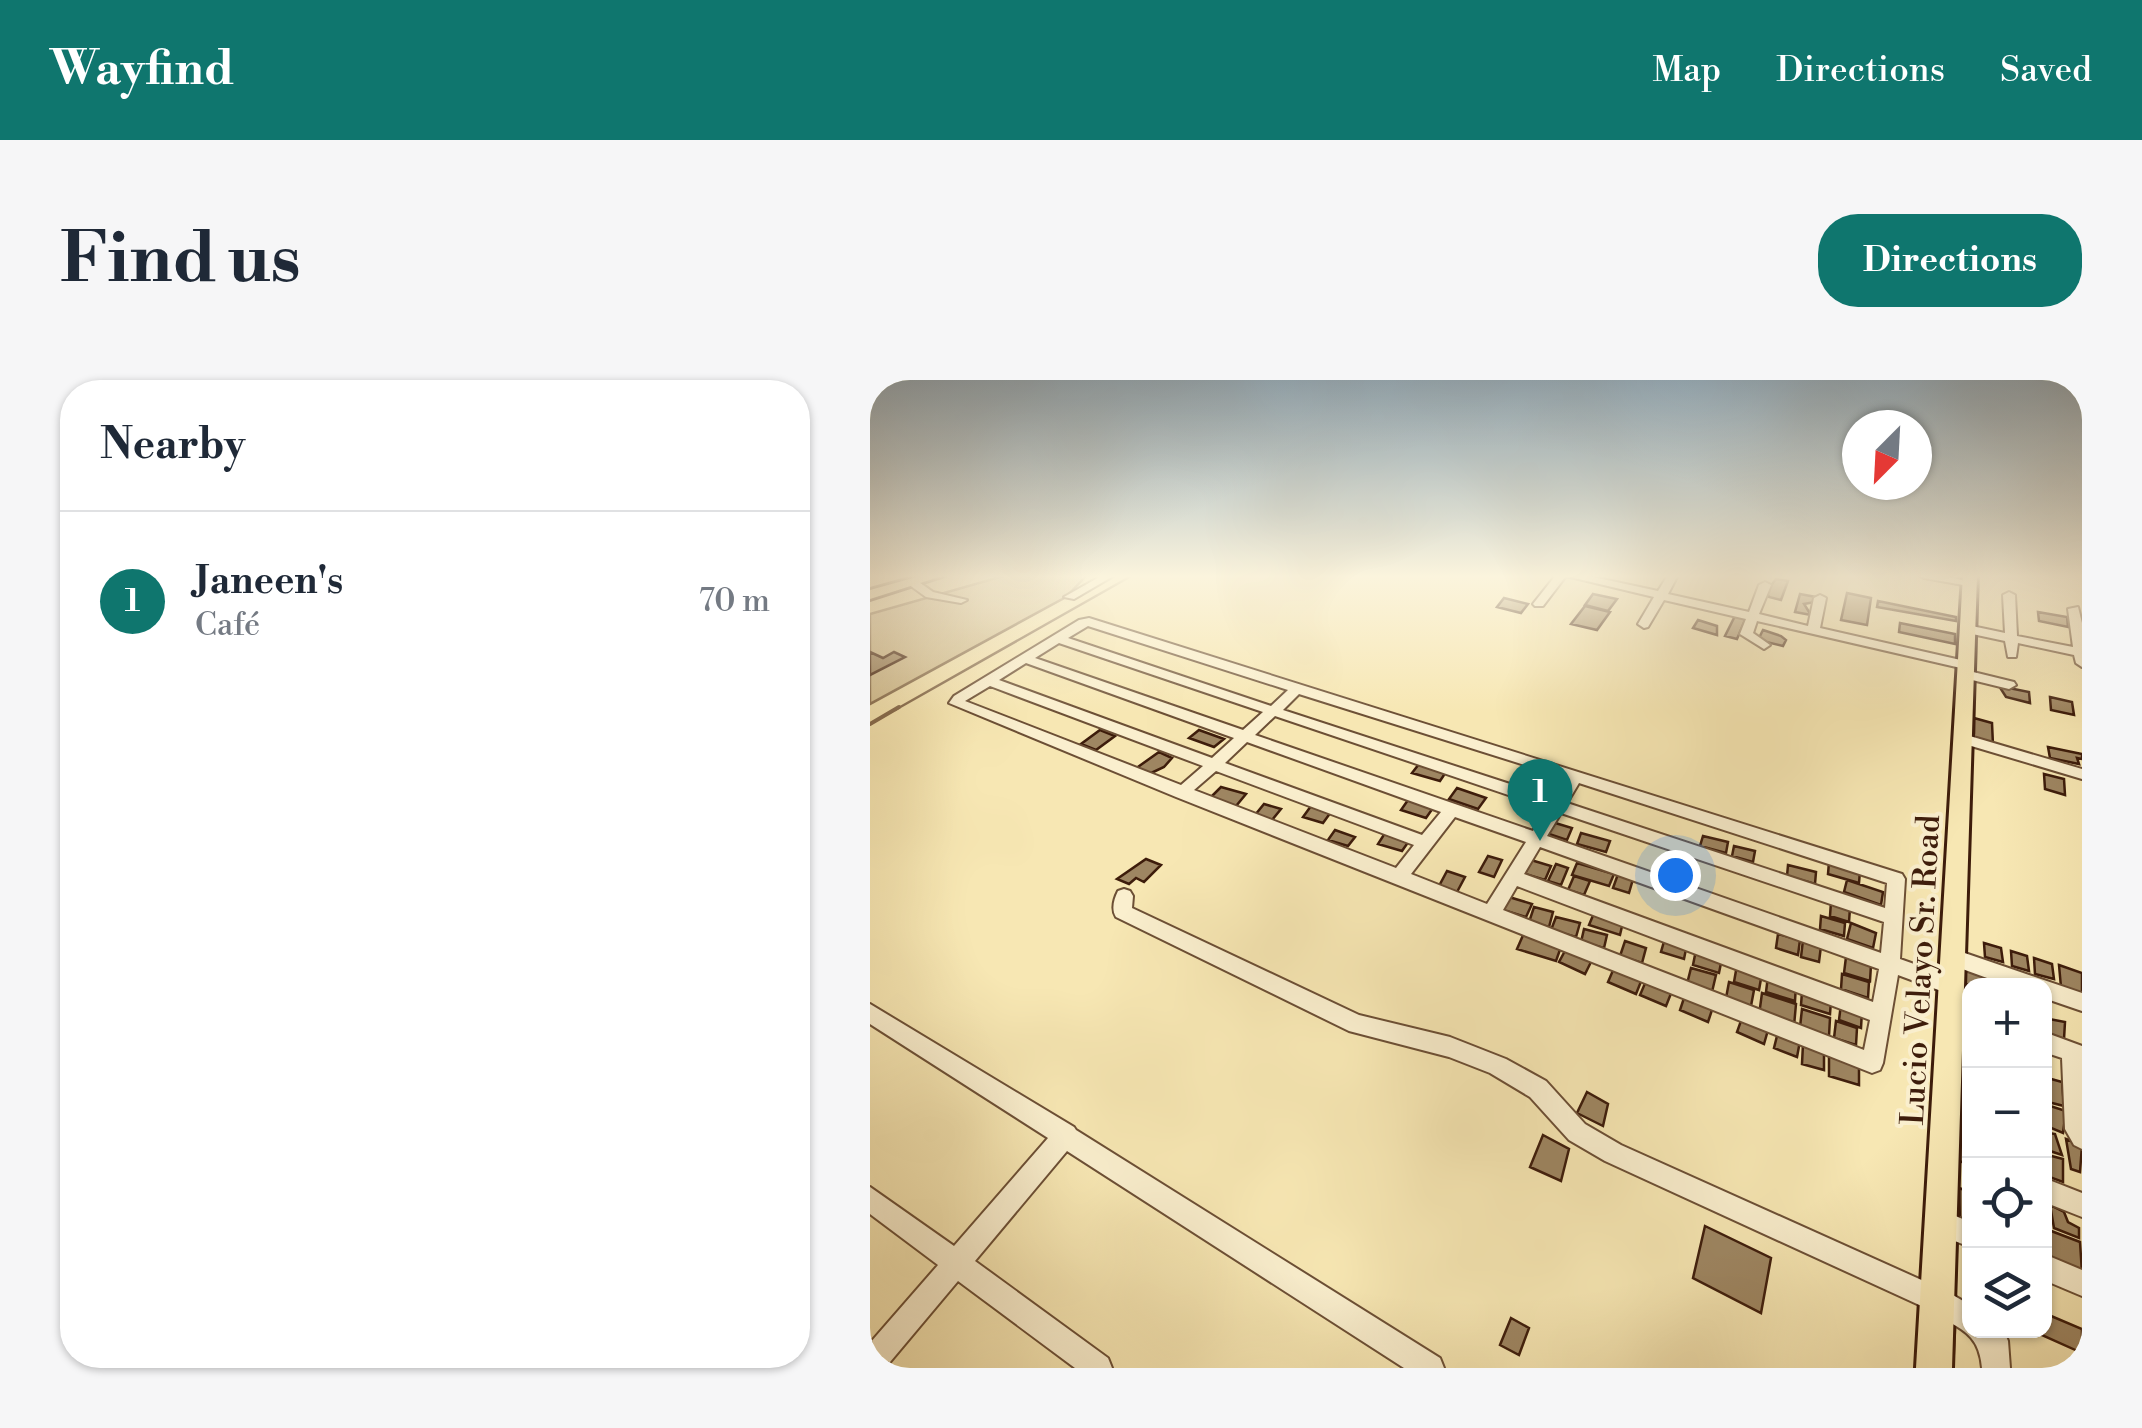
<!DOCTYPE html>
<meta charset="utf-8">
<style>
:root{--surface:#fff;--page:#f6f6f7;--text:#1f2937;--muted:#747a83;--line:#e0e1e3;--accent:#0f766e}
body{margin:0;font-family:"Libre Bodoni",serif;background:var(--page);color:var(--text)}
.controls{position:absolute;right:30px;bottom:30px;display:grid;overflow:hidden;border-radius:20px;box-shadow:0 2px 8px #0004}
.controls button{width:90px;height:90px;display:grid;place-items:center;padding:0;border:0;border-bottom:2px solid var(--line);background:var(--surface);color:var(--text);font:50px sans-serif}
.compass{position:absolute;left:972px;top:30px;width:90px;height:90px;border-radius:50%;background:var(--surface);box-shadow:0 2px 8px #0004;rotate:204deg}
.you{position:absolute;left:805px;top:495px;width:35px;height:35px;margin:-25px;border:8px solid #fff;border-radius:50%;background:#1a73e8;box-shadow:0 0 0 15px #1a73e833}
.badge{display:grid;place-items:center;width:65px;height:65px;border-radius:50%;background:var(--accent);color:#fff;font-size:32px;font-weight:700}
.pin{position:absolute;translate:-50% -82px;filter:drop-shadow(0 2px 5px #0008)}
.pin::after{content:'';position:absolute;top:52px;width:35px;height:30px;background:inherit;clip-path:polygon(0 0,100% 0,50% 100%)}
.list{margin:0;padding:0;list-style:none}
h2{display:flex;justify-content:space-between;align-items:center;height:130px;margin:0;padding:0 40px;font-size:42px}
h2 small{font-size:32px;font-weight:400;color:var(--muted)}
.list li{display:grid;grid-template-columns:65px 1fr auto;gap:30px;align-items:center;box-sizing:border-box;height:180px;padding:0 40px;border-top:2px solid var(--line)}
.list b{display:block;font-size:38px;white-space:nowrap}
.list p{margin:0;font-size:32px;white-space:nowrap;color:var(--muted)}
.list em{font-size:32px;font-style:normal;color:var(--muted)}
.icon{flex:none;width:55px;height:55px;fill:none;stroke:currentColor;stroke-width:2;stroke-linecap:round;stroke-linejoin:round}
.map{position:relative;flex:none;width:1212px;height:988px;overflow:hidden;border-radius:40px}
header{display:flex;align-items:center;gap:60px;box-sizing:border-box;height:140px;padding:0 50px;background:var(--accent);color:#fff}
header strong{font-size:48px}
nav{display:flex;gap:55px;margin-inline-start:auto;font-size:35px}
.intro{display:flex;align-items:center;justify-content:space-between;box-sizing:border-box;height:240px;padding:0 60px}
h1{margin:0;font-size:70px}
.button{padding:25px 45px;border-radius:40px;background:var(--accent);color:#fff;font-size:35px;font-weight:700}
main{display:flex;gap:60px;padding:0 60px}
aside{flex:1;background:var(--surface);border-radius:40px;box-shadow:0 2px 8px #0004}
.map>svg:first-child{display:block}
</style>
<header>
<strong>Wayfind</strong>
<nav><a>Map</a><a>Directions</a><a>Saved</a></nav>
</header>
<div class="intro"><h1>Find us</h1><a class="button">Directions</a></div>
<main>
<aside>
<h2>Nearby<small></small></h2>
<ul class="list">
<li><span class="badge">1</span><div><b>Janeen's</b><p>Café</p></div><em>70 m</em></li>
</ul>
</aside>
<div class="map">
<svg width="1212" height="988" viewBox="0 0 1212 988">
<rect width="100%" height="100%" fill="#f7e7b3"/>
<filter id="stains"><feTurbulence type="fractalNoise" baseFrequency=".002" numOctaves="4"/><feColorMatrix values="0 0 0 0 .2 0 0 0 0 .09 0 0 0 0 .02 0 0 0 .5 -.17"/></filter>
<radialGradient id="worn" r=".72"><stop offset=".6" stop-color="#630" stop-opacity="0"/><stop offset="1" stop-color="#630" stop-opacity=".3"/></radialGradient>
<path fill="#d7c496" stroke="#8a7050" stroke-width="2.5" d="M137,195H217L196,217L0,324V234Z"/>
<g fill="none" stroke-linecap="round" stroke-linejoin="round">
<path stroke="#876c4e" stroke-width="2.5" d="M25,330L263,195"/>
<path stroke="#876c4e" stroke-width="4" d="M0,344L29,327"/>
<path stroke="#876c4e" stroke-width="5" d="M1084,919L1086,859
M1082,986L1084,945"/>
</g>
<path fill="#9e8662" stroke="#3d1c0b" stroke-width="2.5" d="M906,199L918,201L911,220L899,217L896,212Z
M977,213L1001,218L997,245L971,240Z
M723,214L747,219L738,231L715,225Z
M930,214L946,217L945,222L934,224L941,235L925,232Z
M634,218L658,224L651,233L627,227Z
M1008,221L1086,237V241L1007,227Z
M715,226L740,232L727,250L701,244Z
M1168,232L1197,237L1198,247L1169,241Z
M865,236L876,238L867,259L855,256Z
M828,240L847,246V255L823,248Z
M1030,243L1085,254V264L1029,252Z
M893,250L911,256L916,260L913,266L888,260Z
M0,272L13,278L24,272L35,277L0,295Z
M1129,306L1159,312L1160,323L1136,317Z
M1180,317L1202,322L1204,335L1181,330Z
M1104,338L1122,343L1123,365L1099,359L1098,352L1104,353Z
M230,350L245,356L226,370L211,364Z
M329,350L354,359L344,367L319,358Z
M1178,367L1212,374V379L1207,378L1209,384L1180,378Z
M289,372L302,378L294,387L277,395L265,389Z
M549,384L576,392L570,401L542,393Z
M1174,394L1194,399L1195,415L1175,409Z
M351,407L376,414L366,426L340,418Z
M587,408L616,418L608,429L579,419Z
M538,420L563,428L556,438L531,430Z
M394,424L411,429L402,440L385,435Z
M441,426L461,432L453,443L433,437Z
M682,442L702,448L697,460L676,453Z
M465,450L485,457L478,466L458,460Z
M515,453L539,461L532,471L508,464Z
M711,453L740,461L736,472L707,464Z
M833,456L858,462L856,473L830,466Z
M864,466L885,471L883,482L862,476Z
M618,476L632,480L624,497L609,492Z
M276,479L291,485L274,502L266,498L259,504L247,499Z
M661,480L681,486L675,500L655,494Z
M796,480L818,486L814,500L792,494Z
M959,482L990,491L989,503L958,494Z
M707,483L744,494L739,506L702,495Z
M686,484L698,488L691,505L678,501Z
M918,485L946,492L945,504L917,496Z
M577,491L595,497L587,512L569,506Z
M748,494L763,499L759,513L743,508Z
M704,496L720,501L714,515L698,510Z
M977,500L1013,512L1011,525L974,512Z
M639,517L662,524L656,537L633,530Z
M961,522L980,528L979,542L960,536Z
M664,527L683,532L679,547L659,542Z
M724,533L753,542L750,555L719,545Z
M951,536L975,543L974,556L950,549Z
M686,537L710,543L706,557L681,550Z
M981,543L1006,553L1003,568L977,559Z
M714,549L737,555L734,568L711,562Z
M654,553L692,564L686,581L647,569Z
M908,554L930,560L928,575L906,568Z
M795,558L817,564L814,579L791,572Z
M933,560L951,566L949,582L931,577Z
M755,561L776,568L772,583L750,576Z
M1114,563L1131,568L1133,582L1115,577Z
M696,569L722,580L715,594L689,582Z
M826,570L852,578L849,593L823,585Z
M1141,571L1157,576L1159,591L1142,586Z
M976,577L1001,585L1000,601L974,593Z
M1164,578L1182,584L1184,599L1165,594Z
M867,585L892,593L889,610L864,602Z
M1189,585L1212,593V614L1191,607Z
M1092,587L1121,596L1122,606L1092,604Z
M744,588L772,599L766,614L738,602Z
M821,588L846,595L842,612L817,604Z
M972,594L999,602L998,618L971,609Z
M898,596L926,605L925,621L896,612Z
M776,601L802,611L796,626L770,615Z
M859,602L884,610L881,626L856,618Z
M932,612L961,621L960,634L931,625Z
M892,613L926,624L924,646L889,635Z
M815,615L843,627L838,642L810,630Z
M971,624L992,631L991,648L969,640Z
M932,629L960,638L959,656L930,647Z
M872,638L898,650L894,664L867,652Z
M1174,638L1195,642L1194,659L1174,653Z
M966,641L987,648L986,665L964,658Z
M908,652L930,661L927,677L904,668Z
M933,664L954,670V690L932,684Z
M959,675L989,684V705L959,696Z
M1174,697L1192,702L1194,726L1174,721Z
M717,712L738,724L733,746L707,733Z
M1174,724L1196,731L1193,753L1174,745Z
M1174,752L1185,754L1192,775L1174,769Z
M673,755L699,769L691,801L660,787Z
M1086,758L1100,762V784L1088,781Z
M1196,759L1212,765L1210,792L1201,789Z
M1174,774L1193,779V802L1174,795Z
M1089,808L1100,812V845L1090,841Z
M1180,825L1194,832L1198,842L1209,848V858L1184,848Z
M835,846L901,878L891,933L823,898Z
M1176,849L1210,862L1212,893L1181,880Z
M1174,933L1212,949V973L1165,952L1174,951Z
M641,938L659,948L649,975L630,965Z"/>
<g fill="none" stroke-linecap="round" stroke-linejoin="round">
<g stroke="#6c4f35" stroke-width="4">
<path id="minor" d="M233,195H245L204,219L194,217Z
M686,195H714L788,211L798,195H808L798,214L879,232L889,205L895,202L901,205L889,234L938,246L944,218L950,215L956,218L950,248L1095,281L1101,285L1095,289L887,241L883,253L900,265L894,269L870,254L876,239L794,220L778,247L774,248L768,244L784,217L696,196L673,226H665L663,224Z
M1049,195H1071L1105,203L1099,206L1054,198Z
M38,200H46L63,212L97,220L91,223L56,217L38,204Z
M1139,212L1145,215L1147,256L1203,267L1198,229L1208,227L1212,243V287L1206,283L1204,275L1148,263L1146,277H1138L1135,261L1093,252V246L1097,245L1135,253L1133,215Z
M219,238L1032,494L1035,499L1030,579L1089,600L1092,606L1089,612L1082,615L1028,595L1013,683L1010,690L1002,693L306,417L79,323L84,316L209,240ZM218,246L418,310L401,326L198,258ZM189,263L393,332L373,350L165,278ZM156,283L364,358L342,378L129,300ZM120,306L333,386L311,405L95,321ZM429,314L696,398L683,418L413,330ZM405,336L677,428L663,451L385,355ZM377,362L571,432L552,455L355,383ZM346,391L544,465L526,488L324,410ZM709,403L1017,503L1015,528L697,423ZM691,433L1014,542L1011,573L677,456ZM585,437L656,462L617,524L541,494ZM670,467L1009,589L1003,622L654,494ZM647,506L1000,640L994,670L633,530Z
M1095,290L1144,302L1146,305L1139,309L1090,297L1088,294Z
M1093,354L1212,389V399L1088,362L1086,359Z
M254,509L260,511L263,516L262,528L489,635L580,657L636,679L676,701L715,744L751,765L1076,911L1100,925V951H1134L1138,961L1140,988H1112C1109,950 1087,949 1058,929L735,781L699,760L660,717L620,693L579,677L479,651L246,537C241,529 244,519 248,511Z
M1083,569L1212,613V631L1174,618V606H1139L1076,583L1073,577L1076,571Z
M0,624L204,747L206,750L570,978L574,988H534L197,771L105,881L238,978L242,988H205L88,901L15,988H0V963L68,885L0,834V807L84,866L178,758L0,644Z
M1174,652L1212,666V769L1204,765L1195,749L1192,678L1174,672Z
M1174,798L1212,813V837L1174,822Z
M1071,830L1100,842V867L1062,852L1058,843L1062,834Z
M1174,874L1212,890V916L1174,900Z"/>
</g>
<g stroke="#3d1c0b" stroke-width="6">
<path id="major" d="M54,195H75L0,219V210Z
M1093,195H1107L1082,988H1046Z"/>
</g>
<use href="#minor" fill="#faefce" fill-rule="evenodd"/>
<use href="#major" fill="#f7e7b3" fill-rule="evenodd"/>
</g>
<linearGradient id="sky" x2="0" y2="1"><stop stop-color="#95adbc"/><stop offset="0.59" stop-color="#fbf4dd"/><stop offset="1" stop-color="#fbf4dd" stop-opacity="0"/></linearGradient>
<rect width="1212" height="333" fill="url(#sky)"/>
<g text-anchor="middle" stroke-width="8" stroke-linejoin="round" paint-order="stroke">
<g font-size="32" fill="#3d1c0b" stroke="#faefce">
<text transform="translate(1050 590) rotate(-87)" y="11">Lucio Velayo Sr. Road</text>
</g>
</g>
<rect width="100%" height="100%" filter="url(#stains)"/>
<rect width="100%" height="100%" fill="url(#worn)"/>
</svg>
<div class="controls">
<button>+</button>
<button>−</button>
<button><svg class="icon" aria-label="locate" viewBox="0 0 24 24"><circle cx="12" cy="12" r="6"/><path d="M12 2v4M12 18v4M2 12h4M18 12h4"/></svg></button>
<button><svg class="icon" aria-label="layers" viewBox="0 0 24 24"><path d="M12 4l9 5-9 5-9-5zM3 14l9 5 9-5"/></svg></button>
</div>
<svg class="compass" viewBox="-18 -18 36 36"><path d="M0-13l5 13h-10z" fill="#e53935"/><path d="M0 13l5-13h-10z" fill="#747a83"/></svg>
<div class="you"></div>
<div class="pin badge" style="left:670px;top:461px">1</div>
</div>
</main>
